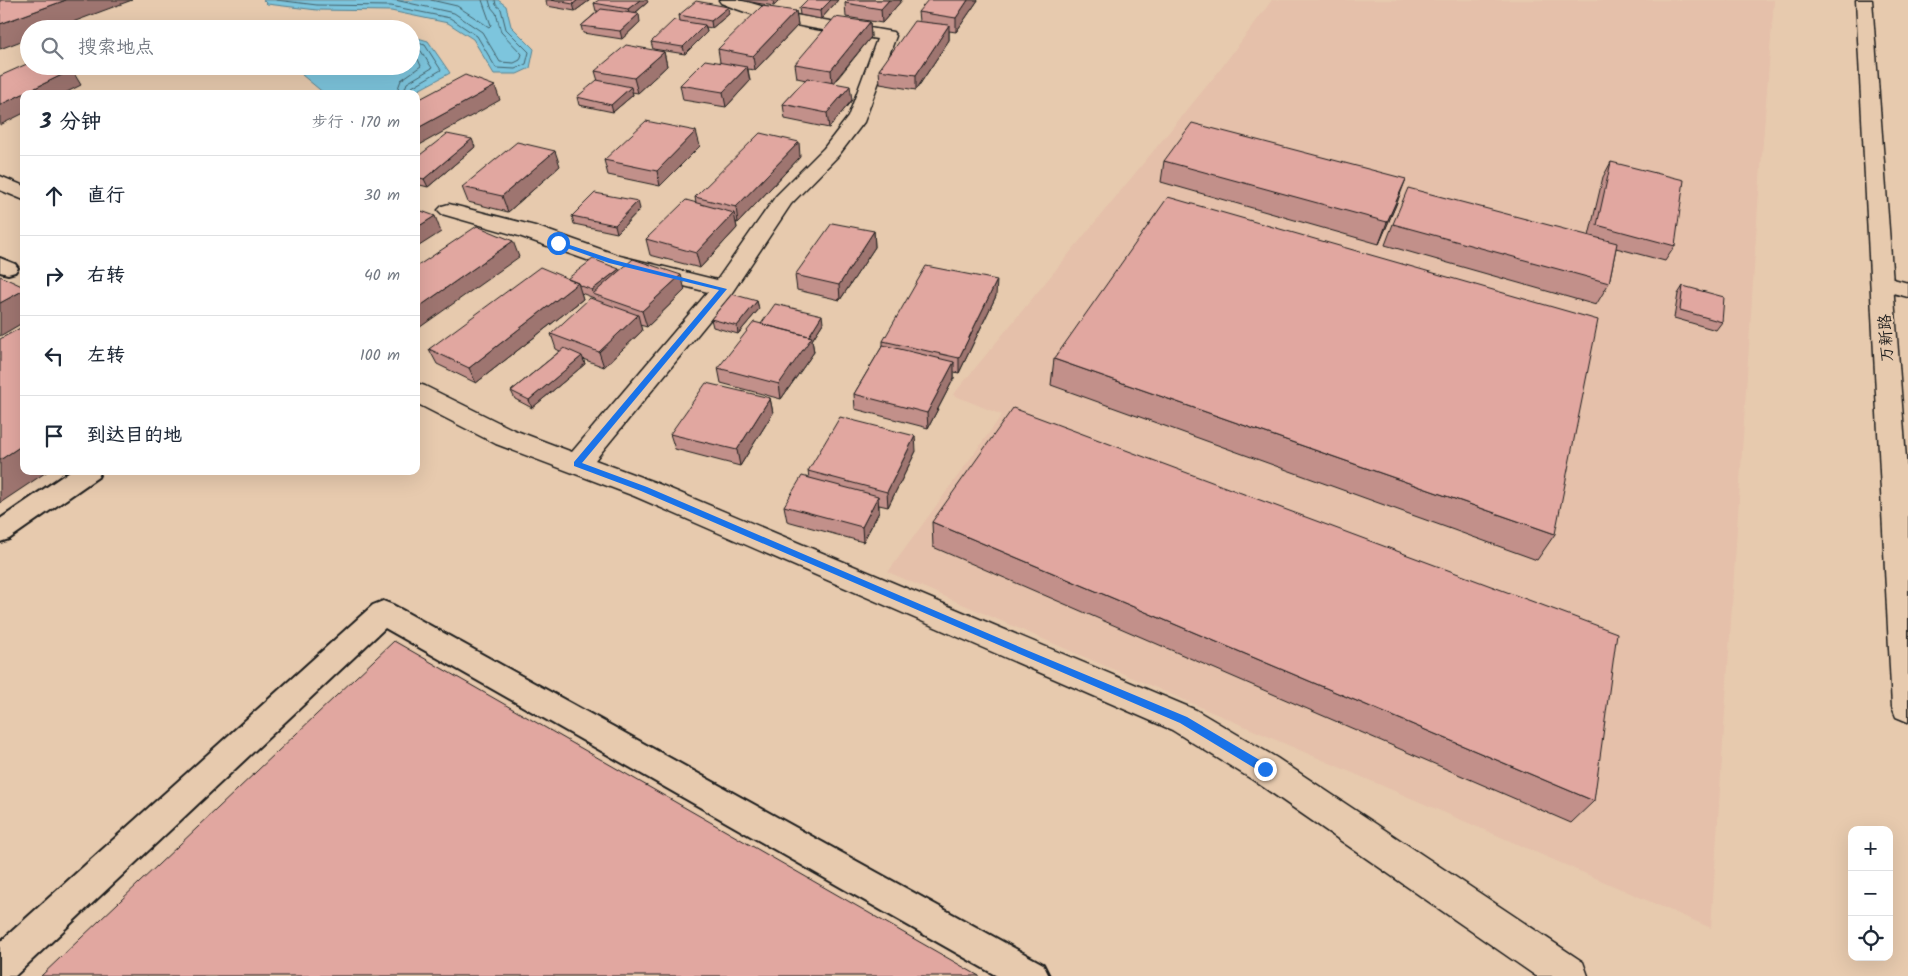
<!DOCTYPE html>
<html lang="zh">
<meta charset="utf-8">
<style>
:root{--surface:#fff;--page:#f2f2f3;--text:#1f2937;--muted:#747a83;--line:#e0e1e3}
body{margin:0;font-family:Kalam,"LXGW WenKai TC",sans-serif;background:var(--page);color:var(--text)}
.controls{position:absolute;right:15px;bottom:15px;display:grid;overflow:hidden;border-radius:10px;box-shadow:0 5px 20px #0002}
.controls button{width:45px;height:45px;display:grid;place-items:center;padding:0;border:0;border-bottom:1px solid var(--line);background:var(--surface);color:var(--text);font:25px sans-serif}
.stop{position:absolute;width:15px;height:15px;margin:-11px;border:4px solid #1a73e8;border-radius:50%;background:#fff}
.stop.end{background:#1a73e8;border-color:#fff;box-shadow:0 1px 5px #0008}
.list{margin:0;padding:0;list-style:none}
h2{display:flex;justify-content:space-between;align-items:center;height:65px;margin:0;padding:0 20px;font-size:21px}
h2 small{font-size:16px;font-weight:400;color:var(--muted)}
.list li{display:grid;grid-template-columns:32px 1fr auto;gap:15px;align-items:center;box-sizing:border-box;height:80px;padding:0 20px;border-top:1px solid var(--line)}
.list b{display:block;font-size:19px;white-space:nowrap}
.list em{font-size:16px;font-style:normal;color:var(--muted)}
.icon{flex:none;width:28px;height:28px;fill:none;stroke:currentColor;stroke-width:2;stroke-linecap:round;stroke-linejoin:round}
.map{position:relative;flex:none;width:1908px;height:976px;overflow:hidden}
.search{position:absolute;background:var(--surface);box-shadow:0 5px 20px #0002;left:20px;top:20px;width:400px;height:55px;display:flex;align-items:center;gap:12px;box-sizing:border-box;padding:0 18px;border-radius:28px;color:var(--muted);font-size:19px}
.panel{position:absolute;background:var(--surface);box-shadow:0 5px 20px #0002;left:20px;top:90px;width:400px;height:385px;border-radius:10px}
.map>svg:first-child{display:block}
</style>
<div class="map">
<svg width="1908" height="976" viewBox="0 0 1908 976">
<rect width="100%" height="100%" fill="#e7caae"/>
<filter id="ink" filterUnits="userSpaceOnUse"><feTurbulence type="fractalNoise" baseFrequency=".02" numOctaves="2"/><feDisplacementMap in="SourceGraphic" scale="10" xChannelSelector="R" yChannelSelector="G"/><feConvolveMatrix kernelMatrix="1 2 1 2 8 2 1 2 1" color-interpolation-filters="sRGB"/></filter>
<g filter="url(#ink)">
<path fill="#e5c0aa" d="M1272,0H1774L1758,206L1711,928L888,572L1002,415L953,395L1219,71Z"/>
<path fill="#7dc5dd" stroke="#568190" d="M263,0H498L506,6L511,26L534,49L530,68L517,74H494L473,39L448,23L391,11L317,10L267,4Z
M411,36L428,41L450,73L411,94H325L302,75L320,66H411Z"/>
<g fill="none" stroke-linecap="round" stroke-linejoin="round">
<path stroke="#436069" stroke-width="1" d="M276,0L317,5L391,6L450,18L477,36L496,68L515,69L526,64L529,52L506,29L501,9L496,5L495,0
M395,0L454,13L482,32L500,62L514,63L520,60L522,54L501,32L496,13L491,7L489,0
M431,0L457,6L489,27L491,25L482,0
M396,94L401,80L421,66L417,57L411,55
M403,94L407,83L432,68L421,51L411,47
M410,94L412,87L441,70L425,45L411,41"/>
<g stroke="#1c1c1c" stroke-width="4">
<path id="service" d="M0,258L15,264L18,268L15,272L8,274L0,272Z
M70,471H101L98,477L9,539L0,542V519Z
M383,601L393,605L1043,964L1049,976H997L385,628L15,976H0V942L373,605Z"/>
</g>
<g stroke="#1c1c1c" stroke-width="3">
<path id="minor" d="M719,0H741L784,13L887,31L893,32L896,36L864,122L838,156L791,204L731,294L595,460L654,482L1196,710L1277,758L1583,962L1588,976H1536L1253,780L1172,730L634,496L496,444L416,403V383L425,386L514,430L572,452L708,292L604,266L519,236L442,214L438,210L442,206L449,204L535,226L620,256L717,280L776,196L824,148L848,117L877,39C824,30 771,24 721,3Z
M0,176L24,186V200L0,190Z
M1882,276L1908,283V297L1874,288L1871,283L1874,278Z"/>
</g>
<g stroke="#1c1c1c" stroke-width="3">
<path id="tertiary" d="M1856,0H1872L1908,486V722L1896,717L1892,707Z"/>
</g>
<use href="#service" fill="#e7caae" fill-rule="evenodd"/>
<use href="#minor" fill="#e7caae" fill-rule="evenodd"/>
<use href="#tertiary" fill="#e7caae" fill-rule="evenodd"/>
</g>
<path fill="#c2908a" stroke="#1c1c1c" d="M546,0H590L575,11L547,6Z
M739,0H780L774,6Z
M807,0H838L821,19L800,15L799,8Z
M848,0H902L882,23L846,17L845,3Z
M978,0L956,32L949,31V40L916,90L880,84L879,70L919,21L918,12Z
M648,2L634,14L640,22L622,39L583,33L581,26L598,11H596L594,3Z
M796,11L798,25L755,70L748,69L750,81L726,107L683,100L680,85L720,62L718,49Z
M729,14L712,28L706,27L707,32L685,54L653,49L651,42L680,21L679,15Z
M870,22L871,37L834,83L852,100L829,128L785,119L783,104L806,80L797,78L795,64Z
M664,52L667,66L638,93L632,92L633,95L613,112L579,105L577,97L598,81L595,71Z
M700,146L660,186L608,175L604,160Z
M475,147L428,187L416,184V158Z
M800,157L738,223L736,222L737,228L700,268L650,255L646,239L696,203L695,197Z
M1164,161L1398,200L1379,244L1161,182Z
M1611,162L1675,246L1665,261L1616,248L1609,283L1596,305L1385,245L1393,224L1589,236L1603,177Z
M560,166L508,212L468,202L462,187Z
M640,209L617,233L574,224L572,216Z
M874,231L875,247L840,300L797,290L795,275Z
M619,271L685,290L647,327L640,325L642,331L604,367L583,359L585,364L532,408L515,399L511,391L560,351L556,349L551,334L595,300L594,298L581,293L583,299L476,383L437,364L429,349L567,279Z
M1683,286L1722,322L1716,330L1674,318L1678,294Z
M996,296L959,373L954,372V378L928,428L855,409L854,394L883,345V341Z
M757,301L759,309L738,334L713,327L711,319Z
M823,323L812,340L814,352L781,399L721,383L718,368Z
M1054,359L1555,534L1537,560L1051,385Z
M770,398L773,413L740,466L675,449L670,434Z
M916,451L888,507L879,505V512L863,542L787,521L784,506L809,478L808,471Z
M932,522L1594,801L1571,823L933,547Z"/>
<path fill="#9e7570" stroke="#1c1c1c" d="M66,0H132L54,29H29V38L0,49V24Z
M578,0H590L575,11L573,4Z
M640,0H647L648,2L630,17L628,9Z
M773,0H780L774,6Z
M831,0H838L821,19L820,11Z
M889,0H902L882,23L881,9Z
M968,0H978L956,32V18Z
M728,7L729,14L712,28L711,21Z
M796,11L798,25L755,70L753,56Z
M639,14L640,22L622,39L620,31Z
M870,22L871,37L832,84L831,70Z
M705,25L707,32L685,54L683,47Z
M949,25V40L916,90V75Z
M664,52L667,66L638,93L634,78Z
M747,67L750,81L726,107L723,92Z
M72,70L81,85L63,94H24V113L0,125V105Z
M495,86L500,100L416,147V129Z
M850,86L852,100L829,128L827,113Z
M631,87L633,95L613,112L611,105Z
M696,131L700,146L660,186L657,171Z
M472,139L475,147L428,187L424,179Z
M799,142L800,157L738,223L736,207Z
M555,151L560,166L508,212L502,196Z
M1406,179L1398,200L1379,244L1387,222Z
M638,201L640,209L617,233L615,225Z
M734,213L737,228L700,268L696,253Z
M435,216L441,232L416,248V228Z
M874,231L875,247L840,300L839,285Z
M513,241L519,257L416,330V309Z
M619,269L621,277L593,294L592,290Z
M681,275L685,290L647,327L642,311Z
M997,280L996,296L959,373V358Z
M578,283L583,299L476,383L469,368Z
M24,290V322L0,336V303Z
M757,301L759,309L738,334L737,326Z
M638,315L642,331L604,367L599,352Z
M822,315L823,323L812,340L814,352L781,399L779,384Z
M582,356L585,364L532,408L529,400Z
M954,362V378L928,428L927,413Z
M770,398L773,413L740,466L737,450Z
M915,436L916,451L888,507L887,492Z
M24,444V471H48L0,503V460Z
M878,496L879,512L863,542L862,527Z"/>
<path fill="#e1a7a0" stroke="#1c1c1c" d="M0,0H66L0,24Z
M551,0H578L573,4Z
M599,0H640L628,9L594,3Z
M807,0H831L820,11L799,8Z
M848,0H889L881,9L845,3Z
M928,0H968L956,18L918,12Z
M696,1L728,7L711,21L679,15Z
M762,6L796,11L753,56L718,49Z
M601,9L639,14L620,31L581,26Z
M835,17L870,22L831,70L795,64Z
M674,20L705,25L683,47L651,42Z
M914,21L949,25L916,75L879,70Z
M310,23L330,27L328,29H300Z
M626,45L664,52L634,78L595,71Z
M705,60L747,67L723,92L680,85Z
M29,63V66H59L72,70L0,105V76Z
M465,75L495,86L416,129V101Z
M807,78L850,86L827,113L783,104Z
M597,80L631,87L611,105L577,97Z
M646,121L696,131L657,171L604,160Z
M1192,123L1406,179L1387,222L1164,161Z
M760,133L799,142L736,207L695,197Z
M447,134L472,139L424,179L416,177V158Z
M517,142L555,151L502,196L462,187Z
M1611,162L1684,180L1675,246L1597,225Z
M1408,188L1617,243L1609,283L1393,224Z
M595,193L638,201L615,225L572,216Z
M1168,197L1598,320L1555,534L1054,359Z
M686,200L734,213L696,253L646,239Z
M416,209L435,216L416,228Z
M832,223L874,231L839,285L795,275Z
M477,226L513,241L416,309V267Z
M593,259L619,269L592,290L579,285L578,283L567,279Z
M633,259L681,275L642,311L593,294Z
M926,266L997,280L959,358L883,341Z
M540,267L578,283L469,368L429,349Z
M0,276L24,287V290L0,303Z
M1683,286L1724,297L1722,322L1680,310Z
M732,294L757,301L737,326L711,319Z
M590,298L638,315L599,352L551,334Z
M775,304L822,315L809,336L761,324Z
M754,322L812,337L779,384L718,368Z
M24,326V444L0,460V339Z
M883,345L954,362L927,413L854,394Z
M564,348L582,356L529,400L511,391Z
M706,383L770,398L737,450L670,434Z
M1013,408L1617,633L1594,801L932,522Z
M840,417L915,436L887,492L808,471Z
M802,476L878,496L862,527L784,506Z
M394,641L979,976H41Z"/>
</g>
<path fill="#1a73e8" d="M558,241L614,260L727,289L582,463L647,487L1029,651L1187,717L1268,765V772H1261L1180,723L641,491L574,466V462L719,290L609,263L556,244V242Z"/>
<g text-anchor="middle" stroke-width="4.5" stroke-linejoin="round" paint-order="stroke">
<g font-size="16" fill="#1c1c1c" stroke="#e7caae">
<text transform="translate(1885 338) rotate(-93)" y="6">万新路</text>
</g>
</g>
</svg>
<div class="controls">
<button>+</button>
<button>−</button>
<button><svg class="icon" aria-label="locate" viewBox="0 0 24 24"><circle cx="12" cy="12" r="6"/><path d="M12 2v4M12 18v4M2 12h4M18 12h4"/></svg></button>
</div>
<div class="stop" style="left:558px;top:243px"></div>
<div class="stop end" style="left:1265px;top:769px"></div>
<div class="search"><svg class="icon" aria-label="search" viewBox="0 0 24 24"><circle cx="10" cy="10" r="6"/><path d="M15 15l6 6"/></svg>搜索地点</div>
<section class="panel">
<h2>3 分钟<small>步行 · 170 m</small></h2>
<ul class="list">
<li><svg class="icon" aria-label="ahead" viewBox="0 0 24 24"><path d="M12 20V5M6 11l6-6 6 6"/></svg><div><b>直行</b></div><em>30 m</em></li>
<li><svg class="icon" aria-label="right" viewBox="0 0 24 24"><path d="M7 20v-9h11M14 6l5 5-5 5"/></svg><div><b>右转</b></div><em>40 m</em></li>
<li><svg class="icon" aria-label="left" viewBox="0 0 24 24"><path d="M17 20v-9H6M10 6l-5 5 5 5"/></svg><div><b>左转</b></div><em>100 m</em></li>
<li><svg class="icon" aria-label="arrive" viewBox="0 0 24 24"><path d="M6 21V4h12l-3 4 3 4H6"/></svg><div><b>到达目的地</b></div></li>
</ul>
</section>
</div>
